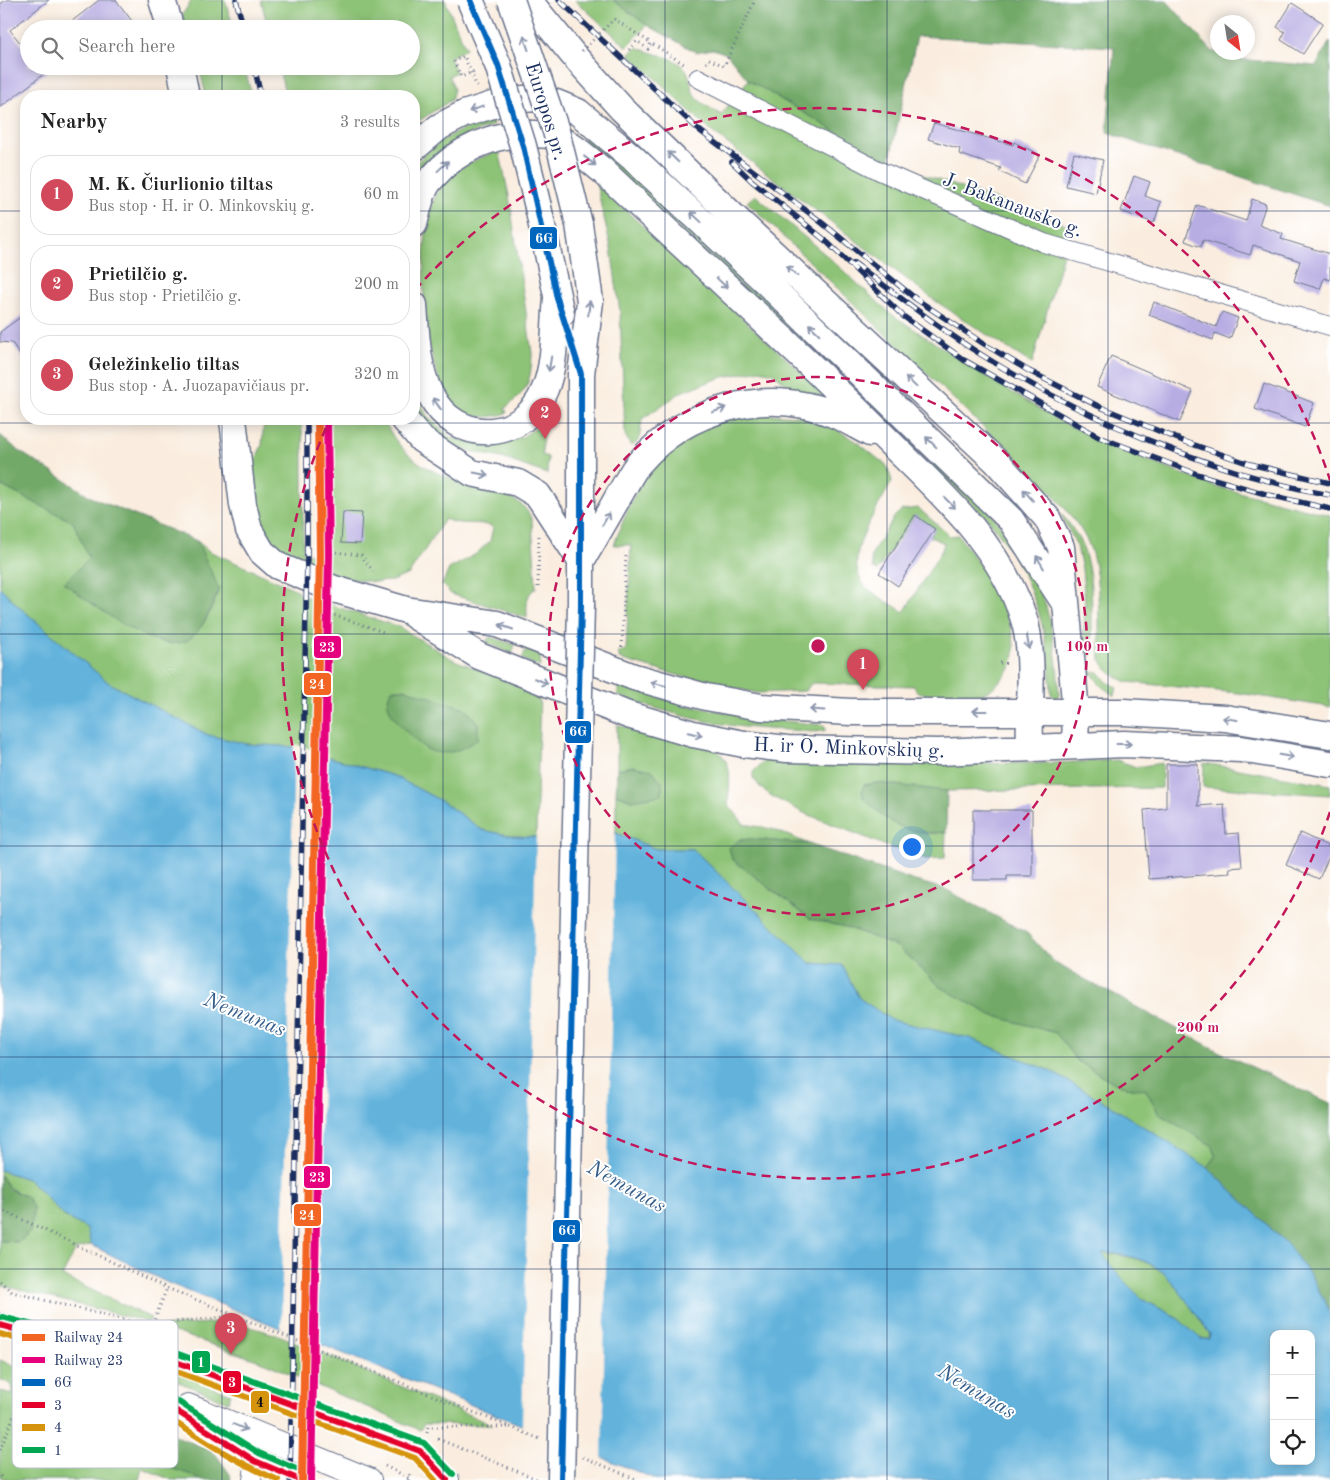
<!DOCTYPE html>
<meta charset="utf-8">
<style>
:root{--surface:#fff;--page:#f2f2f2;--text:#222;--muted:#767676;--line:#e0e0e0;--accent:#d1495b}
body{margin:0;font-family:"Old Standard TT",serif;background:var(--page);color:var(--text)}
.controls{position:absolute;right:15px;bottom:15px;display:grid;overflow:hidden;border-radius:10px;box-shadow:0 2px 12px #0003}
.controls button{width:45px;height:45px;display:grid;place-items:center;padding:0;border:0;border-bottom:1px solid var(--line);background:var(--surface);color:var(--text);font:25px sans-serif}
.compass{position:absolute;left:1210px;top:15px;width:45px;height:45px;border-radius:50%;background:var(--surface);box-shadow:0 2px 12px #0003;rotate:150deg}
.you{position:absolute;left:911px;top:846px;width:18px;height:18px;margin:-12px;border:4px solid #fff;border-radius:50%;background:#1a73e8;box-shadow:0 0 0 8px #1a73e833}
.badge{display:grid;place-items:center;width:32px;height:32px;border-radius:50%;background:var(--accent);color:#fff;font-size:16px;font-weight:700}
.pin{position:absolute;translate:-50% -41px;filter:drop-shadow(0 1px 2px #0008)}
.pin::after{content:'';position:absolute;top:26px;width:18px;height:15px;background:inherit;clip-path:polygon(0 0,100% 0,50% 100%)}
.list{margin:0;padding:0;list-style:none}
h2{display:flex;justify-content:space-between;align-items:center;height:65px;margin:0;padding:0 20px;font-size:21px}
h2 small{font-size:16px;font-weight:400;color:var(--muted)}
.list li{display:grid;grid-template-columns:32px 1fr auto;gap:15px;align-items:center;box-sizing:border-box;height:80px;margin:0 10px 10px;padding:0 10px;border:1px solid var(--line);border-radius:20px}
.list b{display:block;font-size:19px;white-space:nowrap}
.list p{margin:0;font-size:16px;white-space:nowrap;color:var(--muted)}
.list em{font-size:16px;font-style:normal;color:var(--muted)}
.icon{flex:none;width:28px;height:28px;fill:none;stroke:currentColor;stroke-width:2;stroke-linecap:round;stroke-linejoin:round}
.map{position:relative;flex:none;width:1330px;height:1480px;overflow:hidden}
.search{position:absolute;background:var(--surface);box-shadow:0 2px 12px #0003;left:20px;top:20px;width:400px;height:55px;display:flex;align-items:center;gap:12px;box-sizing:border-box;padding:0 18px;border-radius:28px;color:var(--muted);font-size:19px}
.panel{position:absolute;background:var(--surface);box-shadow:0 2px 12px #0003;left:20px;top:90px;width:400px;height:335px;border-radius:20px}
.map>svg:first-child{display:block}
</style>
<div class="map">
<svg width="1330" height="1480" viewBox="0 0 1330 1480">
<rect width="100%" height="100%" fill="#fff"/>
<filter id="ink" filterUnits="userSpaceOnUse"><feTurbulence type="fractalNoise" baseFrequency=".02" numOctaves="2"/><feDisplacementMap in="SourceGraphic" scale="10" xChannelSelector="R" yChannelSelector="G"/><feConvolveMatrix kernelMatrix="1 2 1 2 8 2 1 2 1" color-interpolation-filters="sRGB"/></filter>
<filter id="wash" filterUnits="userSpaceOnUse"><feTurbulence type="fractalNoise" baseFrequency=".0096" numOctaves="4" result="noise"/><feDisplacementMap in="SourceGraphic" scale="20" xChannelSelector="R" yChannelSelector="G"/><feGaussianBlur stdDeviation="1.12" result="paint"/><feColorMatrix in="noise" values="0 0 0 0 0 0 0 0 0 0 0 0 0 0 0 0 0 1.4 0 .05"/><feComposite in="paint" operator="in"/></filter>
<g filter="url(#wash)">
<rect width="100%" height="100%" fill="#faeddf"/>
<path fill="#8dc376" stroke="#54796a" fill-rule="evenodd" d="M192,0H225L234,29H187L182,15Z
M261,0H445L466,49L450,57L456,72L449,76L454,89L451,100L414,124V96H286L278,66H411V29H268Z
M575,0H613L647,25L627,47Z
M637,47C653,55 671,55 684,67C692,75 689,89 696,97C702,104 714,110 721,115L748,80L889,163L1071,226L1032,364L937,302L712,132L629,54Z
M199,66H244L252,96H206Z
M492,118L493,125L457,139L424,165L414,184V166C434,141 462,128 492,118Z
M583,135L598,142L987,507C1001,528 1018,548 1031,570C1050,602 1058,658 1059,696L1056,698L1051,694C1049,626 1031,573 988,519L834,372L584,142Z
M499,150L509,196L532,353C531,382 528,391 505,408L507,413C490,419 468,419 454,405C419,369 413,226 441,186C454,168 480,158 499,150Z
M596,183L829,398L794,390L773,373L760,370L723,377L683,391L642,419L639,441L631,446L625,435L620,312L611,248Z
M755,195L826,255L891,314L979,372L1056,419L1114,448L1214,486L1330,515V707L1238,693L1127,682C1114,676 1105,671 1100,658C1098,625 1101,581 1091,550C1083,527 1064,508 1049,490L747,202Z
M414,391L427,416L451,438L498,446L524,436L543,423L542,455L548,457L547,474L502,458L455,448L427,429L414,410Z
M764,414L800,416L834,428L856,441L887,466L892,481C878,510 837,561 868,589C879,598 892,604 904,612L942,550L944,543L930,537L935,529L915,515L877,571L873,568L871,557L875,548L895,516L902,510L918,508L950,536L958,535C979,562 1027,630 1011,666C1009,672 1003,677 999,682C976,706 946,699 917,692L914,686L812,683L805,691L758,693L706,683L619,659V652L626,650L631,545H614C636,485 652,449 715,424C730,418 748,417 764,414Z
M264,419H301L303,442V553L326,555V419H384C405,471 457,483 507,492L506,497C519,500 527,508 532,520L536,588C525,594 527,607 527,618L451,594L442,585L449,569L476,554L490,541L493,527C478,520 459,527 445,519L409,574L392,581L374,582L330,576L278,551L264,535L251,470L262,445Z
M0,485L73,522L89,558L65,582L171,644C201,639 210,614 219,589L197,541L209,551L297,590L298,594L399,627L454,660L540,693L536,837L513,836L482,830L443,802L394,776L294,747L246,744L208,735L109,683L19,607L0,587ZM392,689H405L439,701L431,751C407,734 396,725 389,695Z
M1059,511C1069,523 1079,536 1084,551C1095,583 1091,623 1092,656L1083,655L1085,601L1082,569L1077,546Z
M491,637L515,645L512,654L488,643L487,639Z
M526,649L541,654L540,667L522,659Z
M1090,671L1099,672L1107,682L1117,687L1115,696L1101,686Z
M618,685L684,705L764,719L824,725L826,730C815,734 799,730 788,730C722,728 680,717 618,696Z
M617,725L716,749C735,766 729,780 728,804L744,824L772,829L809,844L751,839L739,840L732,859L810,919L846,927L898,947L941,987L991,1015L1056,1033L1076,1060L1120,1086L1146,1090L1159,1114L1213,1145L1216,1155L1207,1167L1106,1103L1048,1070L969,1038L891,1020L859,998L842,965L810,963L693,849H656L616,833V794L632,800L661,795L633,766L617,769Z
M772,760L822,764L1056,763L1117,760L1136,767L1162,763V788L947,791L876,783L864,785L925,834L946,832L945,858L926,859L884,845L804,813L773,797L761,788L753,778V772L764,761Z
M1204,763L1330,785V795L1203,787Z
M0,1170L30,1180L63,1215L88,1229L91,1245L76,1249L62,1276L151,1318L148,1322L0,1285V1241L19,1242L30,1232L27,1197C15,1191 0,1186 0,1170Z
M1101,1253C1119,1254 1142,1258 1157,1268C1173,1278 1199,1318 1210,1335L1209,1339H1201L1176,1317L1142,1299L1119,1276Z
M231,1321L281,1336L493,1425L424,1424L420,1430L263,1362L160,1327Z
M112,1355L167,1368L231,1394L228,1402Z
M0,1360L143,1422L42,1388L39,1411L66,1425L151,1451L167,1467L192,1475L199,1480H172L142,1468L139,1480H10L0,1477V1391L13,1394L12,1385L0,1379Z"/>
<path fill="#72a967" stroke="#466c62" d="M613,0H1166L1212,51L1237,59L1316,66L1330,41V206L1107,133L1114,47L917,36L889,163L748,80L727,54L713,49L696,52L647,25Z
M0,435L19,451L93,498L197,541L219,589C213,604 201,636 184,642C151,653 91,602 64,583L89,558L73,522L0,485Z
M392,689H405L465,708L478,723V739C464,748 449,757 431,751C419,747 393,720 389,708C386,701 389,695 392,689Z
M633,766L652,770L662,782V795L632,800L616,794L617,769Z
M876,783L947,791L946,832C908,836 889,825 863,797L862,790L864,785Z
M751,839L809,844L915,881L945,889L1027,933L1055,963L1220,1052L1330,1103V1311L1311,1276L1287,1244L1207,1167L1216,1155L1213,1146L1159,1114L1146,1090L1120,1086L1076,1060L1056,1033L991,1015L941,987L898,947L846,927L810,919L732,859L729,848L739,840Z
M0,1175L9,1189L27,1197L34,1209L30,1232L19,1242L0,1241Z
M42,1387L143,1422L214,1452L230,1474L231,1480H199L192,1475L167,1467L151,1451L66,1425L39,1411L35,1400Z"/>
<path fill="#62b2dc" stroke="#3e709d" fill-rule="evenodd" d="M0,587L19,607L109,683L208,735L246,744L294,747L394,776L443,802L482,830L513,836L536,837L616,833L656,849H693L810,963L842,965L859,998L891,1020L969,1038L1048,1070L1106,1103L1207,1167L1287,1244L1311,1276L1330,1311V1480H658L168,1283L91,1245L87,1229L63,1215L30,1180L0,1170ZM1102,1253C1119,1253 1143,1258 1157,1268C1173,1278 1198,1318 1210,1334L1209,1339H1201L1176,1317L1142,1299L1119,1276ZM1274,1334H1311V1461H1274Z"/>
<path fill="#faeddf" d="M294,744L328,754L317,1345L281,1330Z
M615,831L602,1460L522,1428L536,834Z"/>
<g id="blocks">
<path fill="#b8ade3" d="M6,0H49L10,30L29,54V66H54L0,108V4Z
M99,0H116L138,29H62Z
M1292,3L1323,23L1303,54L1281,40L1285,32L1277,27Z
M934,123L1013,145L1014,142L1040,155L1025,184L999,171L1001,168L959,154L960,149L928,139Z
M1074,153L1103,160L1096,193L1066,186Z
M1134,176L1150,182L1145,196L1161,202L1154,223L1121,211Z
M1252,199L1266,204L1259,225L1283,234L1281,239L1330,254V280L1324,278L1320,289L1294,281L1300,261L1253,245L1250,255L1203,240L1201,247L1185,241L1197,205L1246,221Z
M1154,302L1216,327L1222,312L1238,318L1230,339L1215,333L1213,340L1149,315Z
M26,313V363L12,343L0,342V332Z
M1111,356L1193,391L1180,422L1097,387Z
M1264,384L1314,403L1305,427L1255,409Z
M343,512L362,513L360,544L341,543Z
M915,515L935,529L898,586L879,573Z
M1166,764H1198V806L1224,804L1226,834L1239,833L1242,867L1229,868L1230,873L1149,879L1144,810L1166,808Z
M973,810H1032V876H1007V880H973Z
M1300,833L1330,847V854L1319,879L1286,865Z"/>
</g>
</g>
<g filter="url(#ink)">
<use href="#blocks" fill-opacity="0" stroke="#69728b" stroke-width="1"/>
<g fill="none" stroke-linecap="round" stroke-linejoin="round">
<g stroke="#69728b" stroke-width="20">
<path id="minor" d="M698,78L880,171L1044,243L1330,326
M252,1480L255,1461"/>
</g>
<g stroke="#69728b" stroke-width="26">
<path id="secondary" d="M0,1325L46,1338L157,1355L420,1451L447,1480
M63,1347L131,1382L255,1461L300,1480
M188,1406L369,1480"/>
</g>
<g stroke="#69728b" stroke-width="29">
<path id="primary" d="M162,0L171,29
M528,0L575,57L622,109L733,216L997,462L1047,518L1061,547L1076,712L1075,746
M180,66L186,96
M414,148L439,127L464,114L505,101L534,98L556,103L578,112L633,158L766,282L1011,520L1062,599
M538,207L561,314
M414,224C418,209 421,189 432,178C457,149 496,132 534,134C540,135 548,134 553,136C572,144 588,159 603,171C695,258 789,342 878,431C934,487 997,539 1023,616C1036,655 1028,707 1030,748
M579,224L590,301L581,374V605
M414,305C416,334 417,368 430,394C456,446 524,443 545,389C556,362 554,327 557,298
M233,419L243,505L249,530L262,552L278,566L334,589L406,610L497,624L634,677L706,697L761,707L851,712H1124L1225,718L1330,735
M404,419L422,440L472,473L518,483L538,495L581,561
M581,561C595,538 608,515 621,492C627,482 632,471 639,463C685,409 766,386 833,414C846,419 858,427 870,433
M415,616L479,656L628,715L693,734L744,744L787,749L939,752L1124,744L1241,749L1330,764"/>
</g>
<path stroke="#69728b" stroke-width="3" stroke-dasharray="1 4" stroke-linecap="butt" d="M614,19L651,43
M629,50L637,41L648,49L651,43L687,66
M706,63L709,59L724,66L755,0
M477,87L464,56L454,61L461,77L477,70
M326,551L361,555L373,571
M538,587L539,536
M325,612L386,633
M622,647L626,553
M1000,663L1010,664
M0,1209L167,1288L540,1439
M0,1281L12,1292L145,1325L235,1316
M153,1324L167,1288
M427,1433L428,1427H509
M438,1439L539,1480
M0,1450L38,1357
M583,1457L638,1480
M385,1466L409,1478
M0,1476L3,1480
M408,1480L411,1471"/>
<use href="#minor" stroke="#fff" stroke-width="18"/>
<use href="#secondary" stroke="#fff" stroke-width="24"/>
<use href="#primary" stroke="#fff" stroke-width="26"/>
<g stroke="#1b2f5e" stroke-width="5.5">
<path id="rail" d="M236,0L244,29
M559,0L699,130L816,218L916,299L984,344L1029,371L1098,406L1183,441L1250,464L1330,483
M254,66L261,96
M732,162L752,181L826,241L903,316L964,360L1099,437L1197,474L1269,495L1330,509
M854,263C895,293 934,325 977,352C1079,417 1211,473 1330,495
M290,1480L307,553V419"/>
</g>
<use href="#rail" stroke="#fff" stroke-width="4" stroke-dasharray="11" stroke-linecap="butt"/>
<g stroke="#69728b" stroke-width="29" stroke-linecap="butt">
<path id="primary-bridge" d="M470,0L498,65L523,146L538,207
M511,0L556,131L579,224
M561,1480L581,605"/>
</g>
<path stroke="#69728b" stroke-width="3" stroke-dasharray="1 4" stroke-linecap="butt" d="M582,51L614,19
M311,1434L325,612"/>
<use href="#primary-bridge" stroke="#fff" stroke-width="26"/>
<g stroke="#fff" stroke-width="10">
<path id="bus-1" d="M470,0L498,65L523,146L557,298L581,374V605L561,1480"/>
</g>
<g stroke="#fff" stroke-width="10">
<path id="bus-2" d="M0,1325L46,1338L157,1355L420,1451L447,1480
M94,1363L131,1382L255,1461L300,1480"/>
</g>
<g stroke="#fff" stroke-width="10">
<path id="bus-3" d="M0,1334L45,1347L155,1364L415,1458L435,1480
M90,1371C154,1404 211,1452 278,1480"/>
</g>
<g stroke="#fff" stroke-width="10">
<path id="bus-4" d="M2,1317L48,1329L159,1347L424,1443L453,1474
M98,1355L136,1375L259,1453L303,1472"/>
</g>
<use href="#bus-1" stroke="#0065bd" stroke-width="6"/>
<use href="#bus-2" stroke="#e4002b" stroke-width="6"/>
<use href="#bus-3" stroke="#d6940e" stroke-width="6"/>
<use href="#bus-4" stroke="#00a651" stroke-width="6"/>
<g stroke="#fff" stroke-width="11">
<path id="rail-1" d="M302,1480L320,554L318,419"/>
</g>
<g stroke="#fff" stroke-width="11">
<path id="rail-2" d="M311,1480L329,554L327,419"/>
</g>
<use href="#rail-1" stroke="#f26522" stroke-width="8"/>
<use href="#rail-2" stroke="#e5007d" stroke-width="8"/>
</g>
<defs><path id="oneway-shaft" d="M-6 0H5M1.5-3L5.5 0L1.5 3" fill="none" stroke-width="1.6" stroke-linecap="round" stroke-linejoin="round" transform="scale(1.25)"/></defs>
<g stroke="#8d97ae">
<use href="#oneway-shaft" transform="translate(526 43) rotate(-109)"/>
<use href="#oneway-shaft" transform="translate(476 109) rotate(160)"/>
<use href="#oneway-shaft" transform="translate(673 157) rotate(-136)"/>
<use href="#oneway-shaft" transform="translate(590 161) rotate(38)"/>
<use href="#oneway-shaft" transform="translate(443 166) rotate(-43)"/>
<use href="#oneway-shaft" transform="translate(696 217) rotate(-137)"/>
<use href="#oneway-shaft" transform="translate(792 271) rotate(-137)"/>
<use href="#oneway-shaft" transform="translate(722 283) rotate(43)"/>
<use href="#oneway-shaft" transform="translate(589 308) rotate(-84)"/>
<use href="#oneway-shaft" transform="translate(814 329) rotate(-136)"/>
<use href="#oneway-shaft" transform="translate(550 364) rotate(99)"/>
<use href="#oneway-shaft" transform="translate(911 382) rotate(-137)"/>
<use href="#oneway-shaft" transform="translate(437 404) rotate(-126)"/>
<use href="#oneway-shaft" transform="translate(719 410) rotate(-21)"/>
<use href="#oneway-shaft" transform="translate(931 442) rotate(-136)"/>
<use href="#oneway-shaft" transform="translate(481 474) rotate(11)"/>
<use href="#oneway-shaft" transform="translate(1028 495) rotate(-131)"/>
<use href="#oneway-shaft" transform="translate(950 503) rotate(45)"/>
<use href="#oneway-shaft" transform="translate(606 519) rotate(-60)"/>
<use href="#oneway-shaft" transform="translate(1040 562) rotate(-121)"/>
<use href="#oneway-shaft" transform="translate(506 627) rotate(-161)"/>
<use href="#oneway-shaft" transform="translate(1028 642) rotate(81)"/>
<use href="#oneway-shaft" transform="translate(541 681) rotate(22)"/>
<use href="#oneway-shaft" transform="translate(658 684) rotate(-164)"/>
<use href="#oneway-shaft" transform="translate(817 710) rotate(-176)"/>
<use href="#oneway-shaft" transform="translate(980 711) rotate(-180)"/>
<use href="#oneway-shaft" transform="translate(1230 719) rotate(-172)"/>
<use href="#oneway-shaft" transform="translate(695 734) rotate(13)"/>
<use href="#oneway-shaft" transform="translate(1124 744)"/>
<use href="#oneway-shaft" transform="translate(1286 756) rotate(10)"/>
<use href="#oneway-shaft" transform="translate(240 1427) rotate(22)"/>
</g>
</g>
<path fill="none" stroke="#1b2f5e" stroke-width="1" stroke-opacity="0.55" d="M222,0V29M443,0V1480M665,0V1480M887,0V1480M1108,0V1480M222,66V96M0,211H26M414,211H1330M222,419V1480M0,423H1330M0,634H1330M0,846H1330M0,1057H1330M0,1269H1330"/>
<g fill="none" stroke="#c2185b" stroke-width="2.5" stroke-dasharray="9 6">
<circle cx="818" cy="646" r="269"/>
<path d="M1330 812A538 538 0 1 1 328 423M415 290A538 538 0 0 1 1330 480"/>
</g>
<g text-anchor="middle" stroke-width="4" stroke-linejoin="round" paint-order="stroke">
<g font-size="20" fill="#1b2f5e" stroke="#fff">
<text transform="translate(547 111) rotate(73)" y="7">Europos pr.</text>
<text transform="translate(1013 204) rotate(21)" y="7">J. Bakanausko g.</text>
<text transform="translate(849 747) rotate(2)" y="7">H. ir O. Minkovskių g.</text>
</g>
<g font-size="21" font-style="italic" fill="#345d8a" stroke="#fff">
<text transform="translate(245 1014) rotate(22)" y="7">Nemunas</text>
<text transform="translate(627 1186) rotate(29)" y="7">Nemunas</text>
<text transform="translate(977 1391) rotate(31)" y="7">Nemunas</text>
</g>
</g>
<rect x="12" y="1320" width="166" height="148" rx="8" fill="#fff" stroke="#bbc1cf" stroke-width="1"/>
<rect x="22" y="1334" width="23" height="7" fill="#f26522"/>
<rect x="22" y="1357" width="23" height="6" fill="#e5007d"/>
<rect x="22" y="1379" width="23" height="7" fill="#0065bd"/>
<rect x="22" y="1402" width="23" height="6" fill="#e4002b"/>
<rect x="22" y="1424" width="23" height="7" fill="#d6940e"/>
<rect x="22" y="1447" width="23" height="6" fill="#00a651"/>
<g font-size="14" fill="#1b2f5e">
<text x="54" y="1342">Railway 24</text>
<text x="54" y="1365">Railway 23</text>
<text x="54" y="1387">6G</text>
<text x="54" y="1410">3</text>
<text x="54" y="1432">4</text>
<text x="54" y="1455">1</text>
</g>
<circle cx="818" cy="646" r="8" fill="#c2185b" stroke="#fff" stroke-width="2.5"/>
<g font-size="15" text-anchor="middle" font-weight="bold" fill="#c2185b" stroke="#fff" stroke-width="4" stroke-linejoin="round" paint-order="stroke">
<text x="1087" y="651">100 m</text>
<text x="1198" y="1032">200 m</text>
</g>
<g stroke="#fff" stroke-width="2">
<rect x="529" y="226" width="29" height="24" rx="5" fill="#0065bd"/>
<rect x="313" y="635" width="29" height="24" rx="5" fill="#e5007d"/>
<rect x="303" y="672" width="29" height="24" rx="5" fill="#f26522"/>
<rect x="564" y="720" width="28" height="24" rx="5" fill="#0065bd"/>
<rect x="303" y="1165" width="28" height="24" rx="5" fill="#e5007d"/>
<rect x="293" y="1203" width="29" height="24" rx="5" fill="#f26522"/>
<rect x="552" y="1219" width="29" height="24" rx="5" fill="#0065bd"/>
<rect x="191" y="1350" width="20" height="24" rx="5" fill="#00a651"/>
<rect x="222" y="1370" width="20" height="24" rx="5" fill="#e4002b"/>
<rect x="250" y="1390" width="20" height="24" rx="5" fill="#d6940e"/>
</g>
<g font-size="14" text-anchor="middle" font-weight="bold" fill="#fff">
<text x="544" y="243">6G</text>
<text x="327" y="652">23</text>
<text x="317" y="689">24</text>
<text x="578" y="736">6G</text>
<text x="317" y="1182">23</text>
<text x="307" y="1220">24</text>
<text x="567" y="1235">6G</text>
<text x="201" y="1367">1</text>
<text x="232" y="1387">3</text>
</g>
<g font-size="14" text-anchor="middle" font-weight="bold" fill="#111">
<text x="260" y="1407">4</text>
</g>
</svg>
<div class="controls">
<button>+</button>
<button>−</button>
<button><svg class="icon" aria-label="locate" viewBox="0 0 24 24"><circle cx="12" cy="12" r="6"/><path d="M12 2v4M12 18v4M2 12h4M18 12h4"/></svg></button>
</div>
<svg class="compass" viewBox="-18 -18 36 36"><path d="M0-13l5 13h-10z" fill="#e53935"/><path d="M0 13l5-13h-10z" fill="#767676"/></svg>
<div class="you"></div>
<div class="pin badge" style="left:863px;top:690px">1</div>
<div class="pin badge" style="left:545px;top:439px">2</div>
<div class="pin badge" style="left:231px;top:1354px">3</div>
<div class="search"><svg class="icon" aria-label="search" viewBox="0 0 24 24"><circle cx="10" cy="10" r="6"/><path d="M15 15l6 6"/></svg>Search here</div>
<section class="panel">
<h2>Nearby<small>3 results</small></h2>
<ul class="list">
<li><span class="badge">1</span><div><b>M. K. Čiurlionio tiltas</b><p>Bus stop · H. ir O. Minkovskių g.</p></div><em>60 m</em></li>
<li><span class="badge">2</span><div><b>Prietilčio g.</b><p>Bus stop · Prietilčio g.</p></div><em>200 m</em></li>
<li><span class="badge">3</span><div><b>Geležinkelio tiltas</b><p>Bus stop · A. Juozapavičiaus pr.</p></div><em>320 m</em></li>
</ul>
</section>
</div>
